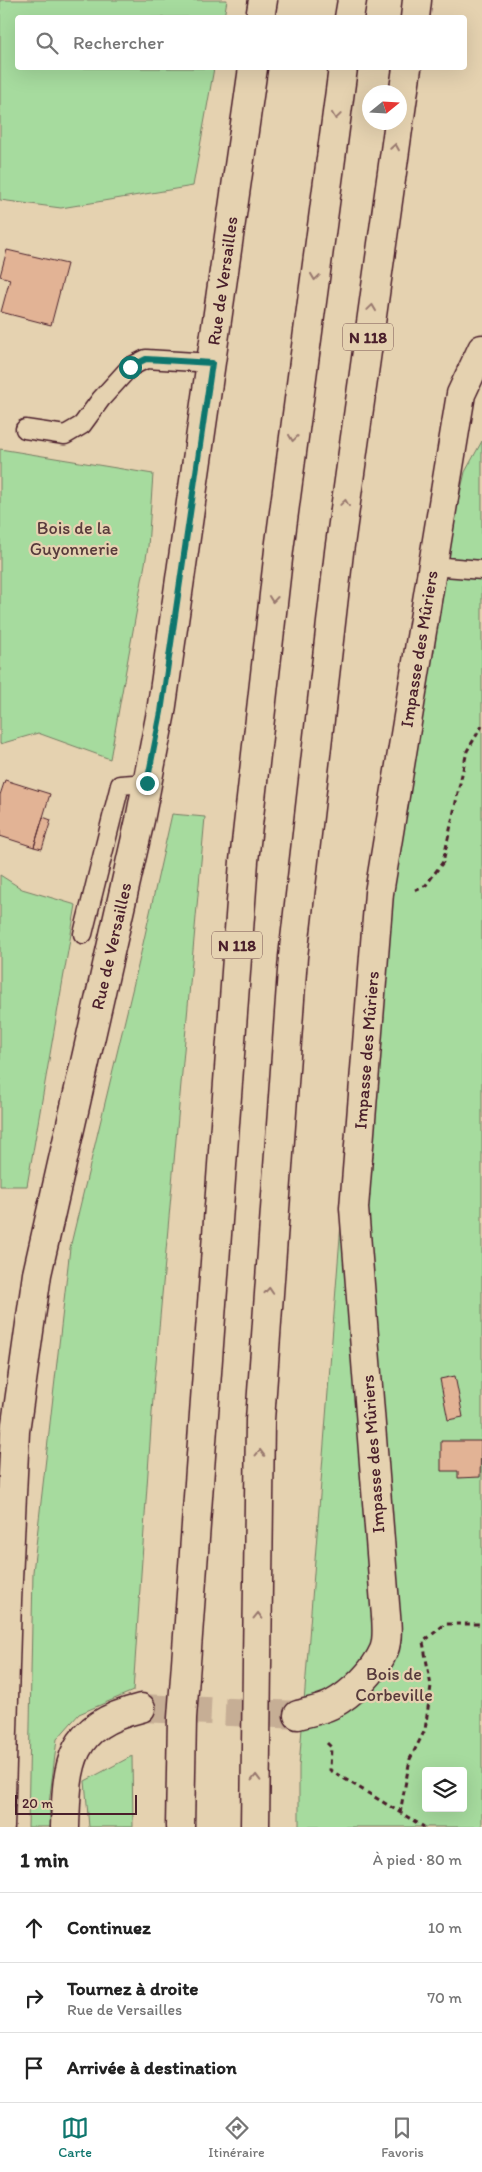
<!DOCTYPE html>
<html lang="fr">
<meta charset="utf-8">
<style>
:root{--surface:#fff;--page:#f2f2f2;--text:#222;--muted:#767676;--line:#e0e0e0;--accent:#0f766e}
body{margin:0;font-family:Itim,sans-serif;background:var(--page);color:var(--text)}
.controls{position:absolute;right:15px;bottom:15px;display:grid;overflow:hidden;border-radius:5px;box-shadow:0 5px 20px #0002}
.controls button{width:45px;height:45px;display:grid;place-items:center;padding:0;border:0;border-bottom:1px solid var(--line);background:var(--surface);color:var(--text);font:25px sans-serif}
.compass{position:absolute;left:362px;top:85px;width:45px;height:45px;border-radius:50%;background:var(--surface);box-shadow:0 5px 20px #0002;rotate:72deg}
.scale{position:absolute;left:15px;bottom:12px;width:122px;box-sizing:border-box;padding-left:5px;border:2px solid #4a1f2b;border-top:0;font-size:14px;line-height:18px;white-space:nowrap;color:#4a1f2b;-webkit-text-stroke:4px #e5d2b0;paint-order:stroke}
.stop{position:absolute;width:15px;height:15px;margin:-11px;border:4px solid #0f766e;border-radius:50%;background:#fff}
.stop.end{background:#0f766e;border-color:#fff;box-shadow:0 1px 5px #0008}
.list{margin:0;padding:0;list-style:none}
h2{display:flex;justify-content:space-between;align-items:center;height:65px;margin:0;padding:0 20px;font-size:21px}
h2 small{font-size:16px;font-weight:400;color:var(--muted)}
.list li{display:grid;grid-template-columns:32px 1fr auto;gap:15px;align-items:center;box-sizing:border-box;height:70px;padding:0 20px;border-top:1px solid var(--line)}
.list b{display:block;font-size:19px;white-space:nowrap}
.list p{margin:0;font-size:16px;white-space:nowrap;color:var(--muted)}
.list em{font-size:16px;font-style:normal;color:var(--muted)}
.icon{flex:none;width:28px;height:28px;fill:none;stroke:currentColor;stroke-width:2;stroke-linecap:round;stroke-linejoin:round}
.map{position:relative;flex:none;width:482px;height:1827px;overflow:hidden}
.search{position:absolute;background:var(--surface);box-shadow:0 5px 20px #0002;left:15px;right:15px;top:15px;height:55px;display:flex;align-items:center;gap:12px;box-sizing:border-box;padding:0 18px;border-radius:5px;color:var(--muted);font-size:19px}
.sheet{height:275px;background:var(--surface)}
nav{display:flex;justify-content:space-around;align-items:center;box-sizing:border-box;height:70px;border-top:1px solid var(--line);background:var(--surface);font-size:14px;color:var(--muted)}
nav a{display:grid;justify-items:center;gap:2px}
nav .on{color:var(--accent)}
.map>svg:first-child{display:block}
</style>
<div class="map">
<svg width="482" height="1827" viewBox="0 0 482 1827">
<rect width="100%" height="100%" fill="#e5d2b0"/>
<filter id="ink" filterUnits="userSpaceOnUse"><feTurbulence type="fractalNoise" baseFrequency=".02" numOctaves="2"/><feDisplacementMap in="SourceGraphic" scale="10" xChannelSelector="R" yChannelSelector="G"/><feConvolveMatrix kernelMatrix="1 2 1 2 8 2 1 2 1" color-interpolation-filters="sRGB"/></filter>
<g filter="url(#ink)">
<path fill="#a6db9e" stroke="#787d64" fill-rule="evenodd" d="M0,0H227L224,17L18,18V68H214L193,186L61,208L0,200Z
M482,441V1827H299V1767L365,913L465,472ZM426,1771H463V1808H426Z
M0,449L153,474L148,547L110,759L38,733L0,744Z
M172,814L205,817L154,1384L133,1691L79,1714L57,1739L49,1804L51,1827H28L33,1572L70,1248L138,966Z
M0,875L22,889L76,905L27,1186H0Z
M132,1756L133,1827H89L85,1781Z"/>
<path fill="#e2b395" stroke="#4a1f2b" d="M7,250L67,264L51,325L1,312L10,279L0,276Z
M5,780L50,794L34,847L0,836V795Z
M43,817L51,820L42,849L34,847Z
M455,1376L463,1417L448,1420L440,1379Z
M441,1441H481L480,1477L458,1478V1471H441Z"/>
<g fill="none" stroke-linecap="round" stroke-linejoin="round">
<path stroke="#c6ae95" stroke-width="28" stroke-dasharray="28 14" stroke-linecap="butt" d="M141,1708L298,1715"/>
<g stroke="#4a1f2b" stroke-width="21">
<path id="lane" d="M25,429L65,435L82,425L101,399L130,367L146,359L212,363
M432,566L482,570
M83,934L120,785L147,783"/>
</g>
<g stroke="#4a1f2b" stroke-width="31">
<g id="street">
<path id="s1" d="M298,1715C308,1712 321,1710 331,1705C352,1694 375,1671 384,1650C389,1637 386,1618 385,1604L354,1208L379,893L461,394L482,349"/>
<path d="M65,1827C67,1761 69,1726 141,1708"/>
</g>
</g>
<g stroke="#4a1f2b" stroke-width="31">
<g id="secondary">
<path d="M260,18L263,0"/>
<path id="s2" d="M0,1827L7,1601L15,1431L37,1274L140,820L161,712L253,68"/>
</g>
</g>
<g stroke="#4a1f2b" stroke-width="31">
<path id="highway" d="M349,18L352,0
M415,18L417,0
M400,117L407,68
M180,1827L182,1718L244,861L279,550L343,68
M255,1827L260,1420L293,957L339,552L399,122"/>
</g>
<path stroke="#4a1f2b" stroke-width="3" stroke-dasharray="5 4" stroke-linecap="butt" d="M415,890L426,885L443,862L467,751L482,726
M327,1743L331,1747L330,1770L424,1827
M400,1813L410,1759L425,1730L431,1686L423,1642L445,1624H482"/>
<use href="#lane" stroke="#e5d2b0" stroke-width="18"/>
<use href="#street" stroke="#e5d2b0" stroke-width="28"/>
<use href="#secondary" stroke="#e5d2b0" stroke-width="28"/>
<use href="#highway" stroke="#e5d2b0" stroke-width="28"/>
</g>
<defs><path id="oneway-chevron" d="M-2-3.5L2.5 0L-2 3.5" fill="none" stroke-width="1.6" stroke-linecap="round" stroke-linejoin="round" transform="scale(1.25)"/></defs>
<g stroke="#98786e">
<use href="#oneway-chevron" transform="translate(336 116) rotate(98)"/>
<use href="#oneway-chevron" transform="translate(395 147) rotate(-81)"/>
<use href="#oneway-chevron" transform="translate(315 277) rotate(98)"/>
<use href="#oneway-chevron" transform="translate(372 308) rotate(-82)"/>
<use href="#oneway-chevron" transform="translate(293 438) rotate(98)"/>
<use href="#oneway-chevron" transform="translate(345 503) rotate(-82)"/>
<use href="#oneway-chevron" transform="translate(273 599) rotate(96)"/>
<use href="#oneway-chevron" transform="translate(269 1291) rotate(-86)"/>
<use href="#oneway-chevron" transform="translate(260 1453) rotate(-89)"/>
<use href="#oneway-chevron" transform="translate(258 1616) rotate(-89)"/>
<use href="#oneway-chevron" transform="translate(256 1778) rotate(-89)"/>
</g>
</g>
<g fill="none" stroke-linecap="round" stroke-linejoin="round" filter="url(#ink)">
<path stroke="#0f766e" stroke-width="6" d="M130,367L146,359L212,363L161,712L147,783"/>
</g>
<g text-anchor="middle" stroke-width="4.5" stroke-linejoin="round" paint-order="stroke">
<g fill="#e5d2b0" stroke="#785553" stroke-width="1">
<rect x="343" y="323.5" width="50" height="27" rx="4"/>
<rect x="212" y="931.5" width="50" height="27" rx="4"/>
</g>
<g font-size="16" font-weight="bold" fill="#4a1f2b">
<text x="368" y="343">N 118</text>
<text x="237" y="951">N 118</text>
</g>
<g font-size="18" fill="#4a1f2b" stroke="#e5d2b0">
<text dy="6" stroke="none"><textPath href="#s2" startOffset="1566">Rue de Versailles</textPath></text>
<text dy="6" stroke="none"><textPath href="#s1" startOffset="1119">Impasse des Mûriers</textPath></text>
<text dy="6" stroke="none"><textPath href="#s2" startOffset="891">Rue de Versailles</textPath></text>
<text dy="6" stroke="none"><textPath href="#s1" startOffset="714">Impasse des Mûriers</textPath></text>
<text transform="translate(373 1454) rotate(-94)" y="6">Impasse des Mûriers</text>
</g>
<g font-size="18" fill="#583b3c" stroke="#e5d2b0">
<text x="74" y="534">Bois de la<tspan x="74" dy="21">Guyonnerie</tspan></text>
<text x="394" y="1680">Bois de<tspan x="394" dy="21">Corbeville</tspan></text>
</g>
</g>
</svg>
<div class="controls">
<button><svg class="icon" aria-label="layers" viewBox="0 0 24 24"><path d="M12 4l9 5-9 5-9-5zM3 14l9 5 9-5"/></svg></button>
</div>
<svg class="compass" viewBox="-18 -18 36 36"><path d="M0-13l5 13h-10z" fill="#e53935"/><path d="M0 13l5-13h-10z" fill="#767676"/></svg>
<div class="scale">20 m</div>
<div class="stop" style="left:130px;top:367px"></div>
<div class="stop end" style="left:147px;top:783px"></div>
<div class="search"><svg class="icon" aria-label="search" viewBox="0 0 24 24"><circle cx="10" cy="10" r="6"/><path d="M15 15l6 6"/></svg>Rechercher</div>
</div>
<section class="sheet">
<h2>1 min<small>À pied · 80 m</small></h2>
<ul class="list">
<li><svg class="icon" aria-label="ahead" viewBox="0 0 24 24"><path d="M12 20V5M6 11l6-6 6 6"/></svg><div><b>Continuez</b></div><em>10 m</em></li>
<li><svg class="icon" aria-label="right" viewBox="0 0 24 24"><path d="M7 20v-9h11M14 6l5 5-5 5"/></svg><div><b>Tournez à droite</b><p>Rue de Versailles</p></div><em>70 m</em></li>
<li><svg class="icon" aria-label="arrive" viewBox="0 0 24 24"><path d="M6 21V4h12l-3 4 3 4H6"/></svg><div><b>Arrivée à destination</b></div></li>
</ul>
</section>
<nav>
<a class="on"><svg class="icon" aria-label="map" viewBox="0 0 24 24"><path d="M3 6l6-2 6 2 6-2v14l-6 2-6-2-6 2zM9 4v14M15 6v14"/></svg>Carte</a>
<a><svg class="icon" aria-label="directions" viewBox="0 0 24 24"><path d="M12 3l9 9-9 9-9-9zM9 14v-3h6M13 9l2 2-2 2"/></svg>Itinéraire</a>
<a><svg class="icon" aria-label="saved" viewBox="0 0 24 24"><path d="M7 4h10v16l-5-4-5 4z"/></svg>Favoris</a>
</nav>
